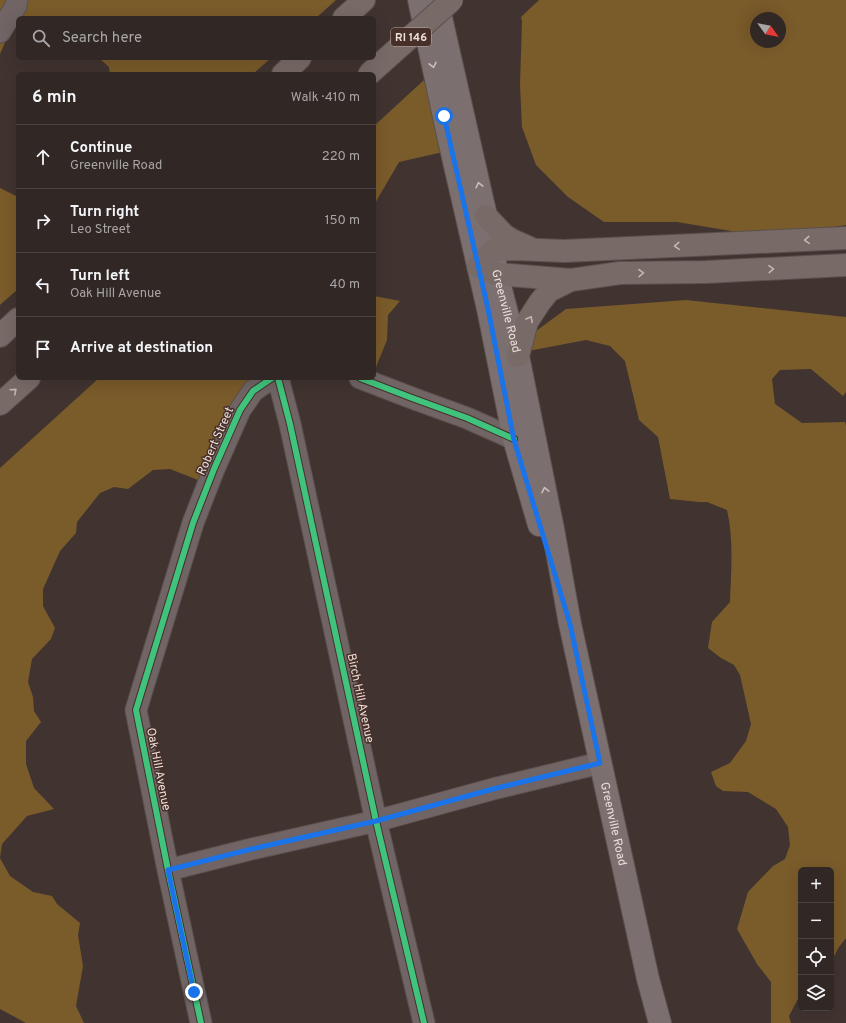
<!DOCTYPE html>
<meta charset="utf-8">
<style>
:root{--surface:#312724;--page:#392f2c;--text:#f1f3f6;--muted:#a8a5a6;--line:#4c4441}
body{margin:0;font-family:Overpass,sans-serif;background:var(--page);color:var(--text)}
.controls{position:absolute;right:12px;bottom:12px;display:grid;overflow:hidden;border-radius:6px;box-shadow:0 4px 16px #0002}
.controls button{width:36px;height:36px;display:grid;place-items:center;padding:0;border:0;border-bottom:1px solid var(--line);background:var(--surface);color:var(--text);font:20px sans-serif}
.compass{position:absolute;left:750px;top:12px;width:36px;height:36px;border-radius:50%;background:var(--surface);box-shadow:0 4px 16px #0002;rotate:123deg}
.stop{position:absolute;width:12px;height:12px;margin:-9px;border:3px solid #1a73e8;border-radius:50%;background:#fff}
.stop.end{background:#1a73e8;border-color:#fff;box-shadow:0 1px 4px #0008}
.list{margin:0;padding:0;list-style:none}
h2{display:flex;justify-content:space-between;align-items:center;height:52px;margin:0;padding:0 16px;font-size:17px}
h2 small{font-size:13px;font-weight:400;color:var(--muted)}
.list li{display:grid;grid-template-columns:26px 1fr auto;gap:12px;align-items:center;box-sizing:border-box;height:64px;padding:0 16px;border-top:1px solid var(--line)}
.list b{display:block;font-size:15px;white-space:nowrap}
.list p{margin:0;font-size:13px;white-space:nowrap;color:var(--muted)}
.list em{font-size:13px;font-style:normal;color:var(--muted)}
.icon{flex:none;width:22px;height:22px;fill:none;stroke:currentColor;stroke-width:2;stroke-linecap:round;stroke-linejoin:round}
.map{position:relative;flex:none;width:846px;height:1023px;overflow:hidden}
.search{position:absolute;background:var(--surface);box-shadow:0 4px 16px #0002;left:16px;top:16px;width:360px;height:44px;display:flex;align-items:center;gap:10px;box-sizing:border-box;padding:0 14px;border-radius:6px;color:var(--muted);font-size:15px}
.panel{position:absolute;background:var(--surface);box-shadow:0 4px 16px #0002;left:16px;top:72px;width:360px;height:308px;border-radius:6px}
.map>svg:first-child{display:block}
</style>
<div class="map">
<svg width="846" height="1023" viewBox="0 0 846 1023">
<rect width="100%" height="100%" fill="#413430"/>
<path fill="#7a5b2a" fill-rule="evenodd" d="M0,0H336L316,18H18L16,17L0,54Z
M539,0H846V225L764,238H751L731,231L677,222H604L568,197L536,165L522,127L520,85L522,21L521,17ZM756,18H780V42H756Z
M99,58H271L253,74H110L109,67Z
M424,80L443,152L399,162L374,205V126Z
M0,188L18,197V289L0,305Z
M374,296L400,301L388,315L387,340L374,372Z
M686,300L846,317V392L843,396L811,369L780,370L772,379L775,404L802,423L845,422L846,426V938L839,947L831,962V870H801V993L789,1016L791,1023H771V982L757,964L737,929L748,892L773,866L785,859L790,845L788,827L776,809L748,792L723,791L716,786L711,772L730,763L746,741L751,724L740,675L734,665L721,658L708,648L712,622L730,602C731,572 734,540 727,510L707,502H699L670,499L658,437L639,420L625,361L610,346L586,340L523,352L517,345L566,309Z
M99,378H280L264,385L208,484L170,469L153,470L128,489L114,487L100,493L77,522L76,533L60,551L43,589V606L55,628L51,639L32,659L28,682L33,697L34,711L41,722L26,741V764L34,788L54,809L27,816L2,844L0,858L10,876L33,892L52,896L57,904L80,923L78,935L83,966L76,1006L84,1023H26L0,1009V468Z"/>
<g fill="none" stroke-linecap="round" stroke-linejoin="round">
<g stroke="#5b504d" stroke-width="23">
<path id="minor" d="M0,32L16,6L17,0
M278,378L290,424L376,821L424,1023
M360,378L412,398L467,418L514,439
M168,870L256,848L376,821L493,789L600,763
M201,1023L168,870L136,710L193,523L214,469L240,410L253,391L272,378"/>
</g>
<g stroke="#5b504d" stroke-width="24">
<g id="secondary">
<path d="M419,0L447,131L488,309L514,439L539,525"/>
<path id="s1" d="M437,0L486,216V223L493,250L497,274L518,356L553,529L570,624L648,979L660,1023"/>
</g>
</g>
<g stroke="#5b504d" stroke-width="24">
<path id="motorway" d="M344,18L364,0
M283,74L300,58
M486,216L504,235L512,240L530,248
M571,280L497,274L478,266L493,250L515,249L564,251L846,238
M0,336L18,319
M518,356L527,322L540,302L549,291L571,280L620,273L706,272L846,265
M0,404L29,378"/>
</g>
<use href="#minor" stroke="#706465" stroke-width="21"/>
<use href="#secondary" stroke="#7c6f6f" stroke-width="22"/>
<use href="#motorway" stroke="#786a67" stroke-width="22"/>
<g stroke="#5b504d" stroke-width="24" stroke-linecap="butt">
<path id="motorway-bridge" d="M369,74L452,0"/>
</g>
<use href="#motorway-bridge" stroke="#786a67" stroke-width="22"/>
<g stroke="#47302a" stroke-width="8">
<path id="cycleway" d="M278,378L290,424L376,821L424,1023
M360,378L412,398L467,418L514,439
M201,1023L168,870L136,710L193,523L214,469L240,410L253,391L272,378"/>
</g>
<use href="#cycleway" stroke="#40c37c" stroke-width="6"/>
</g>
<defs><path id="oneway-chevron" d="M-2-3.5L2.5 0L-2 3.5" fill="none" stroke-width="1.6" stroke-linecap="round" stroke-linejoin="round"/></defs>
<g stroke="#ccbdba">
<use href="#oneway-chevron" transform="translate(433 65) rotate(78)"/>
<use href="#oneway-chevron" transform="translate(479 185) rotate(-103)"/>
<use href="#oneway-chevron" transform="translate(545 490) rotate(-102)"/>
</g>
<g stroke="#c5b6b2">
<use href="#oneway-chevron" transform="translate(807 240) rotate(177)"/>
<use href="#oneway-chevron" transform="translate(677 246) rotate(177)"/>
<use href="#oneway-chevron" transform="translate(771 269) rotate(-3)"/>
<use href="#oneway-chevron" transform="translate(641 273) rotate(-1)"/>
<use href="#oneway-chevron" transform="translate(530 319) rotate(-61)"/>
<use href="#oneway-chevron" transform="translate(14 391) rotate(-42)"/>
</g>
<g fill="none" stroke-linecap="round" stroke-linejoin="round">
<path stroke="#1a73e8" stroke-width="5" d="M194,992L168,870L256,848L376,821L493,789L600,763L570,624L514,440L488,309L444,116"/>
</g>
<g text-anchor="middle" stroke-width="3" stroke-linejoin="round" paint-order="stroke">
<rect fill="#47302a" stroke="#bcaaa5" stroke-width="1" x="391" y="28" width="40" height="18" rx="3"/>
<g font-size="11" font-weight="bold" fill="#eedfda">
<text x="411" y="41">RI 146</text>
</g>
<g font-size="12" fill="#eedfda" stroke="#47302a">
<text dy="4" stroke="none"><textPath href="#s1" startOffset="319">Greenville Road</textPath></text>
<text transform="translate(215 441) rotate(-66)" y="4">Robert Street</text>
<text transform="translate(361 698) rotate(78)" y="4">Birch Hill Avenue</text>
<text transform="translate(159 769) rotate(79)" y="4">Oak Hill Avenue</text>
<text dy="4" stroke="none"><textPath href="#s1" startOffset="843">Greenville Road</textPath></text>
</g>
</g>
</svg>
<div class="controls">
<button>+</button>
<button>−</button>
<button><svg class="icon" aria-label="locate" viewBox="0 0 24 24"><circle cx="12" cy="12" r="6"/><path d="M12 2v4M12 18v4M2 12h4M18 12h4"/></svg></button>
<button><svg class="icon" aria-label="layers" viewBox="0 0 24 24"><path d="M12 4l9 5-9 5-9-5zM3 14l9 5 9-5"/></svg></button>
</div>
<svg class="compass" viewBox="-18 -18 36 36"><path d="M0-13l5 13h-10z" fill="#e53935"/><path d="M0 13l5-13h-10z" fill="#a8a5a6"/></svg>
<div class="stop" style="left:444px;top:116px"></div>
<div class="stop end" style="left:194px;top:992px"></div>
<div class="search"><svg class="icon" aria-label="search" viewBox="0 0 24 24"><circle cx="10" cy="10" r="6"/><path d="M15 15l6 6"/></svg>Search here</div>
<section class="panel">
<h2>6 min<small>Walk · 410 m</small></h2>
<ul class="list">
<li><svg class="icon" aria-label="ahead" viewBox="0 0 24 24"><path d="M12 20V5M6 11l6-6 6 6"/></svg><div><b>Continue</b><p>Greenville Road</p></div><em>220 m</em></li>
<li><svg class="icon" aria-label="right" viewBox="0 0 24 24"><path d="M7 20v-9h11M14 6l5 5-5 5"/></svg><div><b>Turn right</b><p>Leo Street</p></div><em>150 m</em></li>
<li><svg class="icon" aria-label="left" viewBox="0 0 24 24"><path d="M17 20v-9H6M10 6l-5 5 5 5"/></svg><div><b>Turn left</b><p>Oak Hill Avenue</p></div><em>40 m</em></li>
<li><svg class="icon" aria-label="arrive" viewBox="0 0 24 24"><path d="M6 21V4h12l-3 4 3 4H6"/></svg><div><b>Arrive at destination</b></div></li>
</ul>
</section>
</div>
